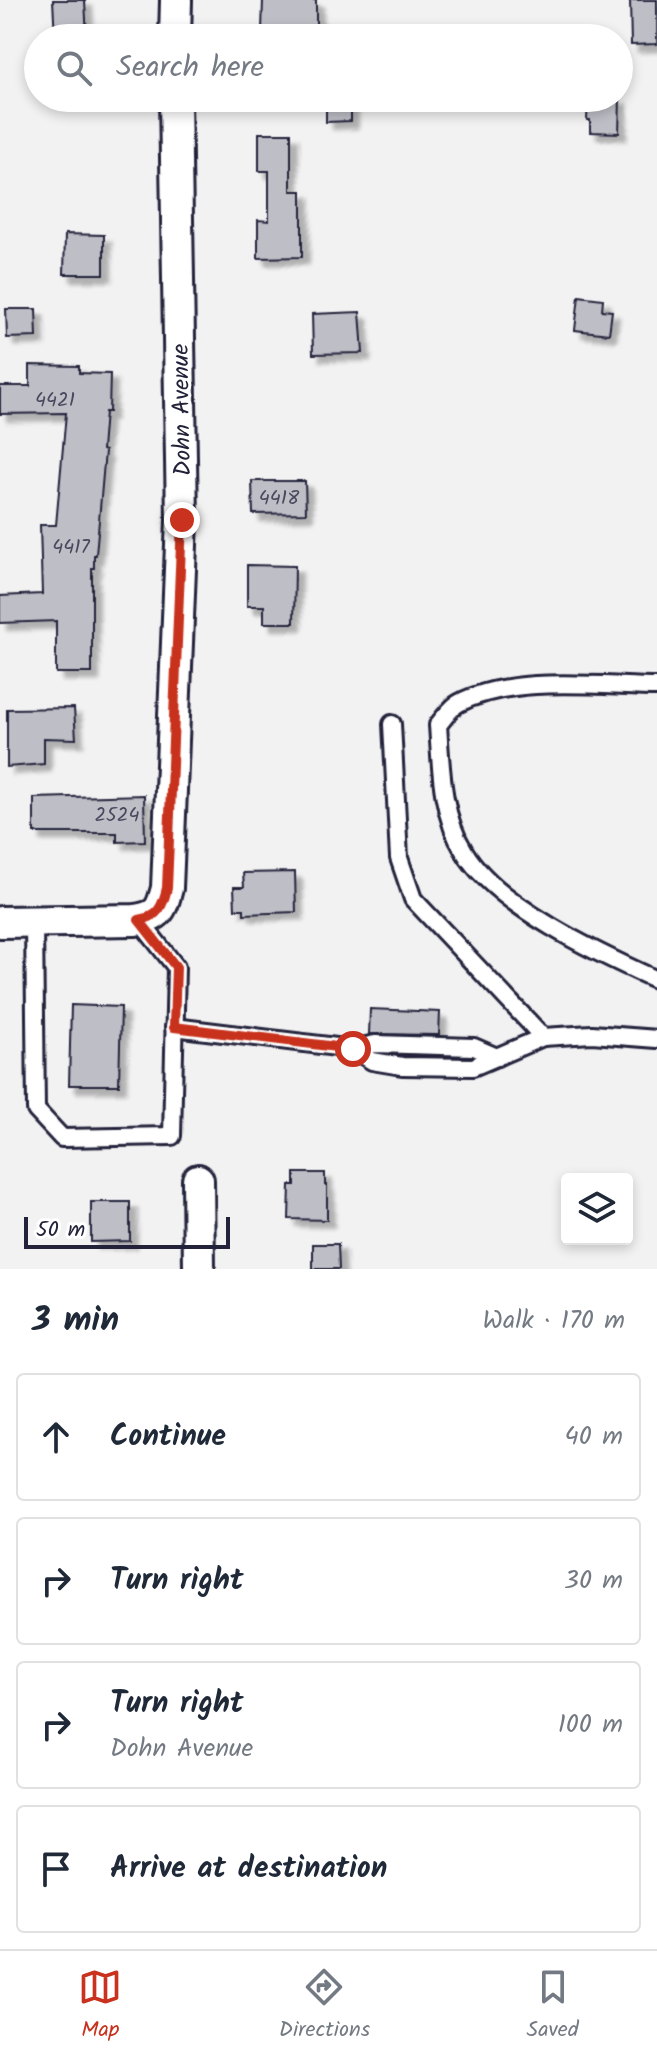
<!DOCTYPE html>
<html lang="en">
<head>
<meta charset="utf-8">
<style>
  :root { --surface:#fff; --page:#f6f6f7; --text:#1f2937; --muted:#747a83; --line:#e0e1e3; --accent:#c8321e }
  body { margin:0; font-family:Kalam,sans-serif; background:var(--page); color:var(--text) }
  .controls { position:absolute; right:24px; bottom:24px; display:grid; overflow:hidden; border-radius:8px; box-shadow:0 4px 12px #0003 }
  .controls button { width:72px; height:72px; display:grid; place-items:center; padding:0; border:0; border-bottom:2px solid var(--line); background:var(--surface); color:var(--text); font:40px sans-serif }
  .scale { position:absolute; left:24px; bottom:20px; width:206px; box-sizing:border-box; padding-left:8px; border:4px solid #22223b; border-top:0; font-size:22px; line-height:28px; white-space:nowrap; color:#22223b; -webkit-text-stroke:6px #fff; paint-order:stroke }
  .stop { position:absolute; width:24px; height:24px; margin:-18px; border:6px solid #c8321e; border-radius:50%; background:#fff }
  .stop.end { background:#c8321e; border-color:#fff; box-shadow:0 2px 8px #0008 }
  .list { margin:0; padding:0; list-style:none }
  h2 { display:flex; justify-content:space-between; align-items:center; height:104px; margin:0; padding:0 32px; font-size:34px }
  h2 small { font-size:26px; font-weight:400; color:var(--muted) }
  .list li { display:grid; grid-template-columns:52px 1fr auto; gap:24px; align-items:center; box-sizing:border-box; height:128px; margin:0 16px 16px; padding:0 16px; border:2px solid var(--line); border-radius:8px }
  .list b { display:block; font-size:30px; white-space:nowrap }
  .list p { margin:0; font-size:26px; white-space:nowrap; color:var(--muted) }
  .list em { font-size:26px; font-style:normal; color:var(--muted) }
  .icon { flex:none; width:44px; height:44px; fill:none; stroke:currentColor; stroke-width:2; stroke-linecap:round; stroke-linejoin:round }
  .map { position:relative; flex:none; width:657px; height:1269px; overflow:hidden }
  .search { position:absolute; background:var(--surface); box-shadow:0 4px 12px #0003; left:24px; right:24px; top:24px; height:88px; display:flex; align-items:center; gap:20px; box-sizing:border-box; padding:0 28px; border-radius:44px; color:var(--muted); font-size:30px }
  .sheet { height:680px; background:var(--surface) }
  nav { display:flex; justify-content:space-around; align-items:center; box-sizing:border-box; height:112px; border-top:2px solid var(--line); background:var(--surface); font-size:22px; color:var(--muted) }
  nav a { display:grid; justify-items:center; gap:4px }
  nav .on { color:var(--accent) }
  .map>svg:first-child { display:block }
  .building { fill:#bebec6; stroke:#22223b; stroke-width:2; filter:url(#shadow) }
  .lines { fill:none; stroke-linecap:round; stroke-linejoin:round }
  .lane-casing { stroke:#22223b; stroke-width:22 }
  .street-casing { stroke:#22223b; stroke-width:36 }
  .lane { stroke:#fff; stroke-width:16 }
  .street { stroke:#fff; stroke-width:30 }
  .route { stroke:#c8321e; stroke-width:10 }
  .labels { text-anchor:middle; stroke-width:6; stroke-linejoin:round; paint-order:stroke }
  .number-label { font-size:20px; fill:#49495e }
  .street-label { font-size:24px; fill:#22223b; stroke:#fff }
</style>
</head>
<body>
<div class="map">
<svg width="657" height="1269" viewBox="0 0 657 1269">
  <defs>
    <filter id="shadow"><feDropShadow dx="7" dy="7" stdDeviation="2" flood-color="#0004"/></filter>
  </defs>
  <rect width="100%" height="100%" fill="#f2f2f3"/>
  <filter id="ink" filterUnits="userSpaceOnUse"><feTurbulence type="fractalNoise" baseFrequency=".0125" numOctaves="2"/><feDisplacementMap in="SourceGraphic" scale="16" xChannelSelector="R" yChannelSelector="G"/><feConvolveMatrix kernelMatrix="1 2 1 2 8 2 1 2 1" color-interpolation-filters="sRGB"/></filter>
  <g filter="url(#ink)">
    <g class="building">
      <polygon points="53,0 85,0 87,38 55,38"/>
      <polygon points="263,0 316,0 316,31 262,30"/>
      <polygon points="630,0 657,0 657,44 631,45"/>
      <polygon points="326,98 351,98 351,121 326,122"/>
      <polygon points="588,98 620,98 619,133 590,132 590,120 587,120"/>
      <polygon points="259,133 291,133 291,191 302,191 302,257 258,258 258,220 269,221 269,171 259,171"/>
      <polygon points="65,234 104,235 104,274 64,274"/>
      <polygon points="579,296 603,299 602,310 612,311 609,334 575,330"/>
      <polygon points="6,309 36,309 37,337 7,338"/>
      <polygon points="360,312 363,353 313,354 312,314"/>
      <polygon points="30,365 79,366 79,373 110,374 109,412 105,412 102,450 105,451 96,555 94,555 94,568 92,568 92,673 56,673 56,621 0,623 0,596 42,594 40,525 56,525 66,413 0,414 0,386 30,386"/>
      <polygon points="252,481 305,481 306,513 253,514"/>
      <polygon points="247,565 295,566 294,623 264,623 264,606 247,606"/>
      <polygon points="74,708 76,739 44,738 44,764 7,767 7,709"/>
      <polygon points="144,795 145,841 117,842 117,833 34,833 34,798"/>
      <polygon points="295,872 296,912 244,914 244,909 235,909 234,887 244,887 243,873"/>
      <polygon points="71,1005 121,1007 119,1085 69,1085"/>
      <polygon points="370,1009 440,1012 439,1035 369,1034"/>
      <polygon points="295,1173 325,1173 325,1185 327,1185 327,1220 289,1219 290,1185 295,1185"/>
      <polygon points="91,1202 130,1202 130,1241 91,1242"/>
      <polygon points="313,1244 338,1244 339,1269 313,1269"/>
    </g>
    <g class="lines">
      <g class="lane-casing">
        <g id="lane">
          <path d="M657,687C597,686 513,675 459,703C451,707 444,718 438,725C441,767 441,814 464,851C496,906 599,954 657,980"/>
          <polyline points="34,922 36,1110 62,1138 172,1136 176,967 139,920"/>
          <polyline points="174,1027 353,1049 372,1061 402,1066 473,1067 543,1037 413,899 399,858 392,724"/>
          <polyline points="543,1037 592,1034 657,1039"/>
          <polyline points="353,1049 375,1044 474,1047 497,1057"/>
        </g>
      </g>
      <g class="street-casing">
        <g id="street">
          <polyline points="175,38 176,0"/>
          <path d="M0,922L135,920C159,916 161,911 167,888L182,520L175,98"/>
          <polyline points="198,1180 199,1269"/>
        </g>
      </g>
      <use href="#lane" class="lane"/>
      <use href="#street" class="street"/>
    </g>
  </g>
  <g class="lines" filter="url(#ink)">
    <path class="route" d="M182,520L167,888C163,905 159,917 139,920L176,967L174,1027L353,1049"/>
  </g>
  <g class="labels">
    <g class="number-label">
      <text x="55" y="406">4421</text>
      <text x="279" y="504">4418</text>
      <text x="71" y="553">4417</text>
      <text x="117" y="821">2524</text>
    </g>
    <g class="street-label">
      <text transform="translate(181 410) rotate(-91)" y="8">Dohn Avenue</text>
    </g>
  </g>
</svg>
<div class="controls">
<button><svg class="icon" aria-label="layers" viewBox="0 0 24 24"><path d="M12 4l9 5-9 5-9-5zM3 14l9 5 9-5"/></svg></button>
</div>
<div class="scale">50 m</div>
<div class="stop" style="left:353px;top:1049px"></div>
<div class="stop end" style="left:182px;top:520px"></div>
<div class="search"><svg class="icon" aria-label="search" viewBox="0 0 24 24"><circle cx="10" cy="10" r="6"/><path d="M15 15l6 6"/></svg>Search here</div>
</div>
<section class="sheet">
<h2>3 min<small>Walk · 170 m</small></h2>
<ul class="list">
<li><svg class="icon" aria-label="ahead" viewBox="0 0 24 24"><path d="M12 20V5M6 11l6-6 6 6"/></svg><div><b>Continue</b></div><em>40 m</em></li>
<li><svg class="icon" aria-label="right" viewBox="0 0 24 24"><path d="M7 20v-9h11M14 6l5 5-5 5"/></svg><div><b>Turn right</b></div><em>30 m</em></li>
<li><svg class="icon" aria-label="right" viewBox="0 0 24 24"><path d="M7 20v-9h11M14 6l5 5-5 5"/></svg><div><b>Turn right</b><p>Dohn Avenue</p></div><em>100 m</em></li>
<li><svg class="icon" aria-label="arrive" viewBox="0 0 24 24"><path d="M6 21V4h12l-3 4 3 4H6"/></svg><div><b>Arrive at destination</b></div></li>
</ul>
</section>
<nav>
<a class="on"><svg class="icon" aria-label="map" viewBox="0 0 24 24"><path d="M3 6l6-2 6 2 6-2v14l-6 2-6-2-6 2zM9 4v14M15 6v14"/></svg>Map</a>
<a><svg class="icon" aria-label="directions" viewBox="0 0 24 24"><path d="M12 3l9 9-9 9-9-9zM9 14v-3h6M13 9l2 2-2 2"/></svg>Directions</a>
<a><svg class="icon" aria-label="saved" viewBox="0 0 24 24"><path d="M7 4h10v16l-5-4-5 4z"/></svg>Saved</a>
</nav>
</body>
</html>
